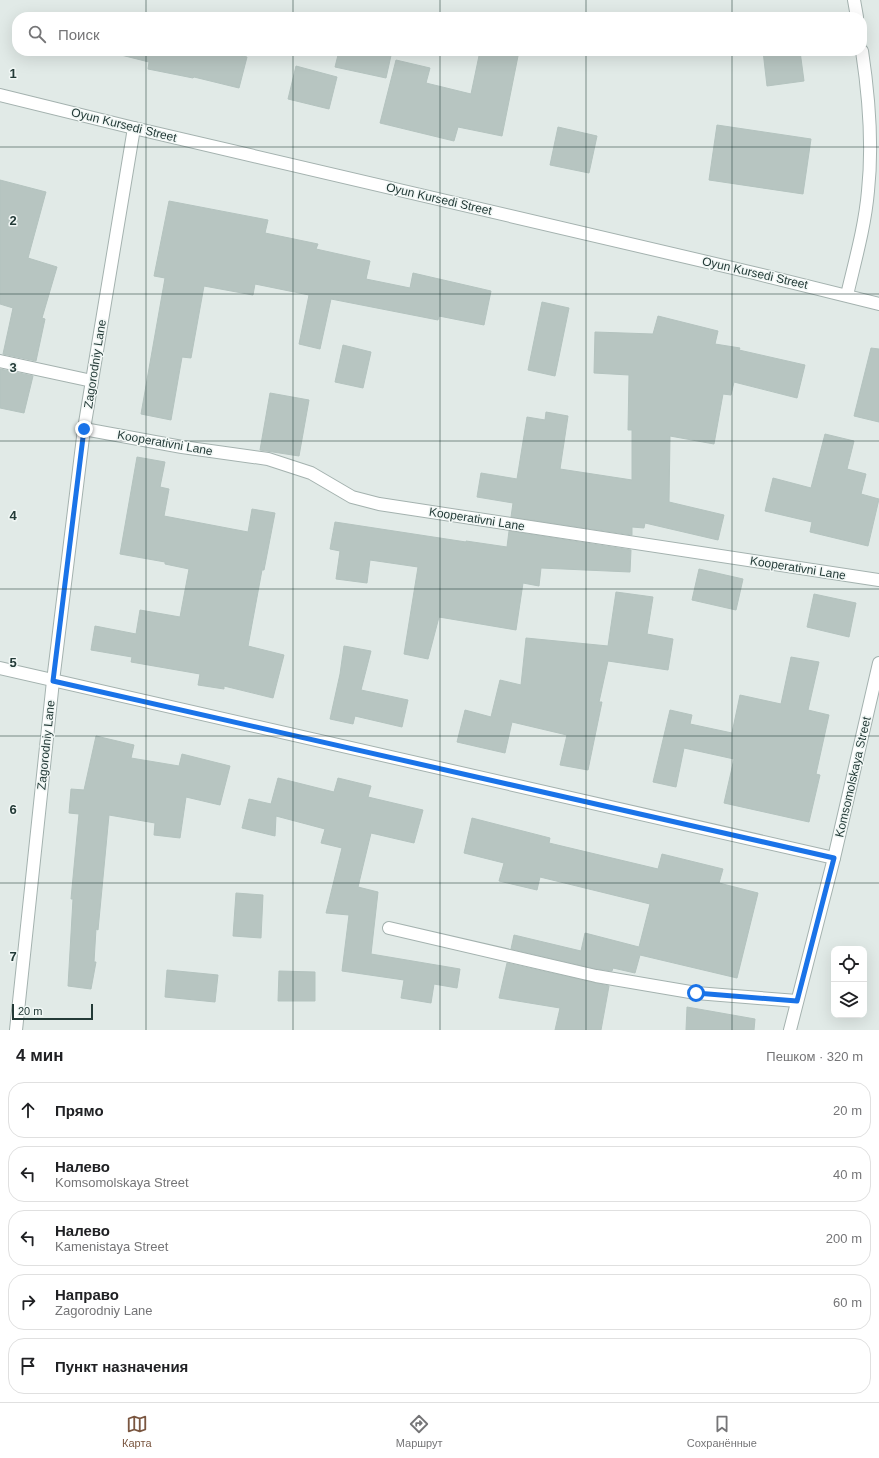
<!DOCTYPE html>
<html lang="ru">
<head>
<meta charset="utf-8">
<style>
  :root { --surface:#fff; --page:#f6f6f6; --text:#202124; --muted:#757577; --line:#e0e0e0; --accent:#7a5640 }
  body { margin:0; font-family:Helvetica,sans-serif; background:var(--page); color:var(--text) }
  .controls { position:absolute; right:12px; bottom:12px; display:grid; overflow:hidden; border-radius:8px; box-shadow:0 4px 16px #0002 }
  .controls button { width:36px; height:36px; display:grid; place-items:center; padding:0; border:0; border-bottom:1px solid var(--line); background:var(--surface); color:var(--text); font:20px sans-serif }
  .scale { position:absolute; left:12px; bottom:10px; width:81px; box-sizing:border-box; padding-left:4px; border:2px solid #233a37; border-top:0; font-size:11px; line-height:14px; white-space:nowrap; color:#233a37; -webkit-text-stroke:3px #f1f7f5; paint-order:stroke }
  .stop { position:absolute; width:12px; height:12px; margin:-9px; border:3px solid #1a73e8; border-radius:50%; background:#fff }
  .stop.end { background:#1a73e8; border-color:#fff; box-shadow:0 1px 4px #0008 }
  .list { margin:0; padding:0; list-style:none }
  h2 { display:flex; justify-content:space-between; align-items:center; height:52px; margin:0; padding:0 16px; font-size:17px }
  h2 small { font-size:13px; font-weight:400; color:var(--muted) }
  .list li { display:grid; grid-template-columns:26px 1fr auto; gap:12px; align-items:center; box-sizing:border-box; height:56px; margin:0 8px 8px; padding:0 8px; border:1px solid var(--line); border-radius:16px }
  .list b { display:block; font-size:15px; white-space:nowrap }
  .list p { margin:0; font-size:13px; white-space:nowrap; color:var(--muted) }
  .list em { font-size:13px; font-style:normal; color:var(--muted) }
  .icon { flex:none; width:22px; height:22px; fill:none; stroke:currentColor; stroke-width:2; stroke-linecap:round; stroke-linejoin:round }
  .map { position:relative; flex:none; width:879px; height:1030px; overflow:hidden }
  .search { position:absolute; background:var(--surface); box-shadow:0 4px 16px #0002; left:12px; right:12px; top:12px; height:44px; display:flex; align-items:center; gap:10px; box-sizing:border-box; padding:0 14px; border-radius:16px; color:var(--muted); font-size:15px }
  .sheet { height:372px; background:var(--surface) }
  nav { display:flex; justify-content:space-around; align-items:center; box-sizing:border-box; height:56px; border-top:1px solid var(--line); background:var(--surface); font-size:11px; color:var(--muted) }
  nav a { display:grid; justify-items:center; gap:2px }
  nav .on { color:var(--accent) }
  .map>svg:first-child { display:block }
  .building { fill:#b7c5c1; stroke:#b4c3bf }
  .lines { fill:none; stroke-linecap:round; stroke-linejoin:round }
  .service-casing { stroke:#a4b2af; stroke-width:14 }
  .minor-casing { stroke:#a4b2af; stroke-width:14 }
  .tertiary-casing { stroke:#a4b2af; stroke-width:14 }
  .service { stroke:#fff; stroke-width:12 }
  .minor { stroke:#fff; stroke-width:12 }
  .tertiary { stroke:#fff; stroke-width:12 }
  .route { stroke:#1a73e8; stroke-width:5 }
  .grid { fill:none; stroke:#233a37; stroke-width:1; stroke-opacity:0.55 }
  .labels { text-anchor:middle; stroke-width:3; stroke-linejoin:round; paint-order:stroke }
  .street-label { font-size:12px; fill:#233a37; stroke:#f1f7f5 }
  .grid-label { font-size:13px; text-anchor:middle; font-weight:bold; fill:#233a37; stroke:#f1f7f5; stroke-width:3; stroke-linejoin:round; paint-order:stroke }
</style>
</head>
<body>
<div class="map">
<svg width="879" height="1030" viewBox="0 0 879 1030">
  <rect width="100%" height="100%" fill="#e1eae7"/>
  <g class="building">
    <polygon points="105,51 222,51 247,57 239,88 194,77 193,78 148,69 149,62"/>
    <polygon points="339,51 392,51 386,78 335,67"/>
    <polygon points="480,51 519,51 502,136 458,127 454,141 380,123 396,60 430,68 426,83 471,94"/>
    <polygon points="763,51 800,51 804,81 767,86"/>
    <polygon points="296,66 337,77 329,109 288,99"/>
    <polygon points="717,125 811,139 803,194 709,180"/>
    <polygon points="558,127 597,136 589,173 550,165"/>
    <polygon points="0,180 46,192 28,258 57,267 42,318 45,319 36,361 3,354 13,308 0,304"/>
    <polygon points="169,201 268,220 265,233 318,244 316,249 370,261 366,279 410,288 413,273 491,291 484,325 439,316 438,320 331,299 320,349 299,344 309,295 255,284 253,295 204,286 191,358 182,357 171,420 141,414 165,278 154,276"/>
    <polygon points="542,302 569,308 555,376 528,370"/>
    <polygon points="658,316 718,331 715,344 740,348 739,350 805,365 797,398 734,382 731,395 723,394 714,444 670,436 669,502 724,515 718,540 645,523 644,528 632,527 632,535 511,517 513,503 477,497 481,473 517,479 527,417 545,420 546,412 568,416 560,469 632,480 632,430 628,430 629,375 594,373 595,332 653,334"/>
    <polygon points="343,345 371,352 363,388 335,382"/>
    <polygon points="871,348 879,349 879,422 854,416"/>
    <polygon points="0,369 33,376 24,413 0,408"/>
    <polygon points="270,393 309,400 299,456 260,450"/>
    <polygon points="825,434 854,441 847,469 866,474 861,494 879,499 868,546 810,532 812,522 765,511 773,478 811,488"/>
    <polygon points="137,457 165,462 160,487 169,489 164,516 248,532 252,509 275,513 264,570 262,570 248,646 284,655 273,698 224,686 224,689 198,685 200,674 131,662 132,657 91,650 95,626 136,634 140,610 180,617 189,569 165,564 165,562 120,554"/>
    <polygon points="335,522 466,542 466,541 507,547 509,531 631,550 630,572 541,568 539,586 523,583 516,630 439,617 428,659 404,654 418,567 370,560 367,583 336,579 340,551 330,549"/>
    <polygon points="699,569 743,579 736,610 692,600"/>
    <polygon points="616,592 653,597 647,634 673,639 668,670 608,661 599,702 602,702 588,770 560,765 567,735 512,722 505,753 457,742 465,710 491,717 500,680 521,685 526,638 608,646"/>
    <polygon points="814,594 856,603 849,637 807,627"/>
    <polygon points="344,646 371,651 361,690 408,700 402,727 355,716 353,724 330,719 340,674"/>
    <polygon points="791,657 819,662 808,710 829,715 816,774 820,775 809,822 724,803 734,759 684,748 676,787 653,782 670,710 692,715 690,724 732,733 740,695 781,704"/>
    <polygon points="96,736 134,745 131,758 179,766 182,754 230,766 220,805 186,797 180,838 154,835 155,823 109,815 98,930 96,929 94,962 96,962 91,989 68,986 73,899 71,899 79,814 69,813 71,789 84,790"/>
    <polygon points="278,778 334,792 338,778 371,786 368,797 423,810 414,843 371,833 358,887 378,892 371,954 460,969 457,988 434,984 431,1003 401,998 404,980 342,971 349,915 326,913 342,848 321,843 325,829 276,816 275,836 242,828 249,799 271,804"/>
    <polygon points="472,818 550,838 549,843 658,869 662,854 723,869 719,883 758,893 737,978 640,955 635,973 613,968 612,971 597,969 511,949 514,935 581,951 585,933 639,947 650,904 540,877 537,890 499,881 504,863 464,853"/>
    <polygon points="236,893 263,895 261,938 233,936"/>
    <polygon points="507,963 609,986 601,1030 555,1030 560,1008 499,998"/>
    <polygon points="167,970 218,975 215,1002 165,997"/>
    <polygon points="279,971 315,972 315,1001 278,1001"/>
    <polygon points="687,1007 755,1019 754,1030 686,1030"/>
  </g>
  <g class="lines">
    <g class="service-casing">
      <g id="service">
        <polyline points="0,361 92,381"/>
        <polyline points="389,928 596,976 696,993 797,1001"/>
      </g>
    </g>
    <g class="minor-casing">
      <g id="minor">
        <polyline points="84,429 182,447 268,459 311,473 352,497 379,504 879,580"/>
        <polyline points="0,668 834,858"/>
        <polyline points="790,1030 834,858 879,663"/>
      </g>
    </g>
    <g class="tertiary-casing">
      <g id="tertiary">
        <polyline points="854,0 857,17"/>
        <polyline points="0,95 134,128 754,273 879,304"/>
        <path d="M847,295C855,261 865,226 868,191C873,144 869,97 862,51"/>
        <polyline points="16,1030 53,681 84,429 134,128"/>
      </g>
    </g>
    <use href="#service" class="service"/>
    <use href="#minor" class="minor"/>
    <use href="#tertiary" class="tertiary"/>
  </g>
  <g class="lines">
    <polyline class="route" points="84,429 53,681 834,858 797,1001 696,993"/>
  </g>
  <path class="grid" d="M146,0V17M293,0V17M440,0V17M586,0V17M732,0V17M146,51V1030M293,51V1030M440,51V1030M586,51V1030M732,51V1030M0,147H879M0,294H879M0,441H879M0,589H879M0,736H879M0,883H879"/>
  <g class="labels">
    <g class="street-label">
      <text transform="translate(124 125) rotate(14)" y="4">Oyun Kursedi Street</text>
      <text transform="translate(439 199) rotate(13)" y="4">Oyun Kursedi Street</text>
      <text transform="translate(755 273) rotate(13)" y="4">Oyun Kursedi Street</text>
      <text transform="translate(95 364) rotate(-81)" y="4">Zagorodniy Lane</text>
      <text transform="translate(165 443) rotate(10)" y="4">Kooperativni Lane</text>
      <text transform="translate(477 519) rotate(9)" y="4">Kooperativni Lane</text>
      <text transform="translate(798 568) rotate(9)" y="4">Kooperativni Lane</text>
      <text transform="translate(46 745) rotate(-84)" y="4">Zagorodniy Lane</text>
      <text transform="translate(853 777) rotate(-77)" y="4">Komsomolskaya Street</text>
    </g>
  </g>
  <g class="grid-label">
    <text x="13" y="78">1</text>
    <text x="13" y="225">2</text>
    <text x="13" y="372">3</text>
    <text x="13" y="520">4</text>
    <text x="13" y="667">5</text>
    <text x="13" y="814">6</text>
    <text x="13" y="961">7</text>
  </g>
</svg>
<div class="controls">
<button><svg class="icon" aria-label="locate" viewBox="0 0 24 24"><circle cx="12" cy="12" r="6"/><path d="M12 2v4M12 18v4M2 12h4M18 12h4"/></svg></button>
<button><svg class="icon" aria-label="layers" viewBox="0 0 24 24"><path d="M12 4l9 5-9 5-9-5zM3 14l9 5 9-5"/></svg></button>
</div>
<div class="scale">20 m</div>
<div class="stop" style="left:696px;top:993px"></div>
<div class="stop end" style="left:84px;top:429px"></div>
<div class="search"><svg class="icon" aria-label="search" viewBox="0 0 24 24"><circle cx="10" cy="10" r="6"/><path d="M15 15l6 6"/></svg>Поиск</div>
</div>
<section class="sheet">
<h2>4 мин<small>Пешком · 320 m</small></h2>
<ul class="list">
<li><svg class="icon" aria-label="ahead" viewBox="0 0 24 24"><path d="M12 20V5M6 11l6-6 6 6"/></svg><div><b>Прямо</b></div><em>20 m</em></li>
<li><svg class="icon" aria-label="left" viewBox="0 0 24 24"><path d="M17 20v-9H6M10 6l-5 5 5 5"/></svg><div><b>Налево</b><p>Komsomolskaya Street</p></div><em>40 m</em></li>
<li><svg class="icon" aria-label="left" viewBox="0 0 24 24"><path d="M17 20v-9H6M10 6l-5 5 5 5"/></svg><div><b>Налево</b><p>Kamenistaya Street</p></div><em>200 m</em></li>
<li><svg class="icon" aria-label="right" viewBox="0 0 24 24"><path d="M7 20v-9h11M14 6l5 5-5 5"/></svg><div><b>Направо</b><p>Zagorodniy Lane</p></div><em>60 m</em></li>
<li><svg class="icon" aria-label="arrive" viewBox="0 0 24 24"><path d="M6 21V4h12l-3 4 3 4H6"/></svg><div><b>Пункт назначения</b></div></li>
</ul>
</section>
<nav>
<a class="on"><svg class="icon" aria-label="map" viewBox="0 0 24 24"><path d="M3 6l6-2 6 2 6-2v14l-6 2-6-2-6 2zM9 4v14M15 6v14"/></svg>Карта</a>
<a><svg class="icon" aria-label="directions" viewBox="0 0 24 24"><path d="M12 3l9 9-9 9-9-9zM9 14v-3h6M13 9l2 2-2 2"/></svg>Маршрут</a>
<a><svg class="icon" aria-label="saved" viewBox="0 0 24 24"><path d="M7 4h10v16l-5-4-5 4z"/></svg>Сохранённые</a>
</nav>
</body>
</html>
